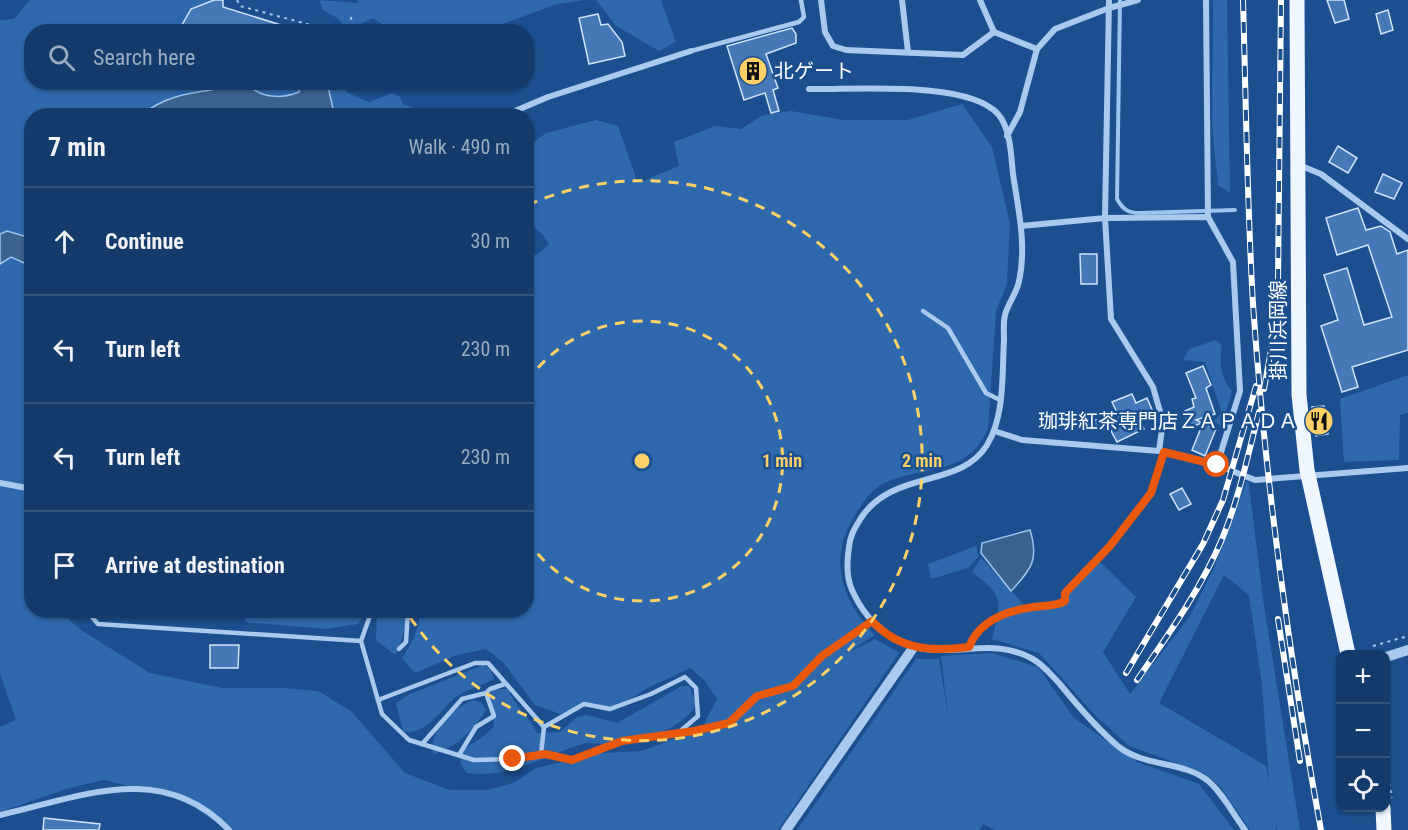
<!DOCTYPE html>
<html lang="en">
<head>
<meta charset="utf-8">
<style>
  :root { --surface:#143b6b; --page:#1d4271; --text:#f1f3f6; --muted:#9dadc1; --line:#33557e }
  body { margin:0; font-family:"Roboto Condensed","Noto Sans JP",sans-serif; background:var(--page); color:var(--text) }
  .controls { position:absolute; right:18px; bottom:18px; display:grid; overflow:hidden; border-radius:12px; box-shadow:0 2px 4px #0004 }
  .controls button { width:54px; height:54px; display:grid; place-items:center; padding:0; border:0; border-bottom:2px solid var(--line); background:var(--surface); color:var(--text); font:30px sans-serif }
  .stop { position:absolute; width:18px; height:18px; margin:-14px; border:4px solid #ea580c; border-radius:50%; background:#fff }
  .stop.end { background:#ea580c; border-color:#fff; box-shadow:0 2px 6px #0008 }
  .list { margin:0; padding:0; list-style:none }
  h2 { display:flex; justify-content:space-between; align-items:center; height:78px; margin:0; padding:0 24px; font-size:26px }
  h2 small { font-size:20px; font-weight:400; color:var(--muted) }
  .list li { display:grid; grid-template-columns:39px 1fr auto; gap:18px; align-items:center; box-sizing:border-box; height:108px; padding:0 24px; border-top:2px solid var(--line) }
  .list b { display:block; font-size:22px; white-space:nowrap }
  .list em { font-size:20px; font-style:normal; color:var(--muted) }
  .icon { flex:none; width:33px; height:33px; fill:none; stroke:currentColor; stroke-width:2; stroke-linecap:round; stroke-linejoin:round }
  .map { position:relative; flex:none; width:1408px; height:830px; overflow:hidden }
  .search { position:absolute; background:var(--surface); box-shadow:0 2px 4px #0004; left:24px; top:24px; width:510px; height:66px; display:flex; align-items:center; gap:15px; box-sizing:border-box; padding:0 21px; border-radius:24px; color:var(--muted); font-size:22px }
  .panel { position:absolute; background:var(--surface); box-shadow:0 2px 4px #0004; left:24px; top:108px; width:510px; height:510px; border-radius:24px }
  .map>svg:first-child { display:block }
  .green { fill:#2e69ad; fill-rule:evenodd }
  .water { fill:#3c6290; stroke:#9cc4f0; stroke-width:1.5 }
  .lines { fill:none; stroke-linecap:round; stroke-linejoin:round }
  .stream { stroke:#9cc4f0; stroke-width:4 }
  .building { fill:#4478b7; stroke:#cfe3fa; stroke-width:1.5 }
  .path { stroke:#a9c9ee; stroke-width:2; stroke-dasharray:3 4.5; stroke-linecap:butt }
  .service { stroke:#a9c9ee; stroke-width:4.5 }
  .minor { stroke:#a9c9ee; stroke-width:6 }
  .tertiary { stroke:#a9c9ee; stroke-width:10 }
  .primary { stroke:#f0f6ff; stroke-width:15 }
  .rail-casing { stroke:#fff; stroke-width:6 }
  .rail { stroke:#1b4f8f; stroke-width:4; stroke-dasharray:11; stroke-linecap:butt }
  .route { stroke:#ea580c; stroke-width:8 }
  .ring { fill:none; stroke:#ffd166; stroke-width:3; stroke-dasharray:10 8 }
  .labels { text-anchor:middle; stroke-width:5; stroke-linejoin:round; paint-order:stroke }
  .poi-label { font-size:20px; fill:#fff; stroke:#1b4f8f; text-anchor:start }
  .street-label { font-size:20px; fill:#fff; stroke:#1b4f8f }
  .centre { fill:#ffd166; stroke:#1b4f8f; stroke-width:3 }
  .ring-label { font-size:18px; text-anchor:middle; font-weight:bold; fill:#ffd166; stroke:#1b4f8f; stroke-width:5; stroke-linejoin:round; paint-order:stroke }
</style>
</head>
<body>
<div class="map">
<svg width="1408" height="830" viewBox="0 0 1408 830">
  <rect width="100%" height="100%" fill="#1b4f8f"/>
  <g class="green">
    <path d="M30,0H216L191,9L178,31L32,32V82L338,83L348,93L369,102L392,93L400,97L403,104L426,112L456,109V115L32,116V610L59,611L81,630L150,673L222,688H284L318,691L351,711L405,773L449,790H487L514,783L536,768L602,753L642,751L702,728L717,699L705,681L690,668L646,689L613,711C590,700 586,702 566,716L535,705L503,662L486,649L457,655L415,673L402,658C411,644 421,628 419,611L526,610L527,255H537L549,244L542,234L527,221V147L546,133L596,120L618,126L638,183L679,166L674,142L715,126L741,129L763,115L791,111L843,120H908L962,104L992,147L1010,224L1007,284L996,311L988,429C966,477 927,464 885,483C871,489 865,500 857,512C827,557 840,598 875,635L845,654L875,639L899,653L778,830H227L183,799L104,780L66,789L0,812V727L16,720L0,674V20L14,19Z"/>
    <polygon points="319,0 358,3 358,0 585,0 557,4 483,31 392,31 373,18 346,31 339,19 323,10"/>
    <polygon points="596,0 661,0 676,42 659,51 616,26"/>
    <polygon points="1213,0 1227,0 1230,193 1218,185 1212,126"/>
    <path d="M1216,340L1222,345C1219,363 1220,376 1232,391L1222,427L1214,421L1222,413L1205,362L1183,360L1189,349Z"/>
    <polygon points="1408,375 1408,413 1400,415 1399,460 1344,462 1340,399"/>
    <path d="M1248,478L1263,599L1300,830H1277L1276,824V830H1250L1220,786L1204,773L1129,746L1094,714L1039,653L992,639C1002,601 1004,596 972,572L981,558L1027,608L1065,601L1070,588L1097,559L1136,597L1103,652L1130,694L1190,616L1214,568ZM1224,575L1249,595L1262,685L1269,782L1266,766L1159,703Z"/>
    <polygon points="976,546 979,556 968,568 931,579 928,564"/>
    <polygon points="246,611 312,615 325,611 367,611 358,624 325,629 245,622"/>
    <polygon points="377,611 409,611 399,649 395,655 376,640"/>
    <polygon points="992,653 1038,667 1074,718 1137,762 1199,784 1234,830 996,830 983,824 979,830 797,830 916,659 939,659 948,716 941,656"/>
    <path d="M483,665L490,669L494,679C482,686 466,689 456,697C441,708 424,738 403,731L396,703L410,694Z"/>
    <path d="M682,686H690L696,705C680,732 640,740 610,744C601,745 592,742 583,744C540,756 513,779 467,773L461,765L460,754C470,742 484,739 494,726L490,689H508C515,707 529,716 537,733L560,732L577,717L587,715L617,723Z"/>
    <path d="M473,700L482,703L486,710C475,729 454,749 433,754C428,730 454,708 473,700Z"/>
  </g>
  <g class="water">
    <path d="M214,82L245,83C260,97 279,100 299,92L301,83H327L333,108L328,116L142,115C161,98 187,93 212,90Z"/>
    <polygon points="7,231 31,238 31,266 11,257 0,264 0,234"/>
    <path d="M1030,530C1039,559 1032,569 1011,591L981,553L982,543Z"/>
  </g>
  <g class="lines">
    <path class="stream" d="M1120,0L1117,199C1123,210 1129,213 1140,213L1235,210"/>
  </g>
  <g class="building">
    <polygon points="214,0 223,0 223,7 294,29 293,32 178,32 191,9"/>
    <polygon points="1327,0 1344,0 1349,19 1335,23"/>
    <polygon points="1388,10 1393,30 1381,34 1376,14"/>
    <polygon points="598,14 601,25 608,24 622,42 625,56 589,64 579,18"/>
    <polygon points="792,28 796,34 796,43 766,54 778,88 773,90 779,111 771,113 765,93 744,100 727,46"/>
    <polygon points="1338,146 1357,158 1348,173 1329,162"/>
    <polygon points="1383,174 1402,183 1394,199 1375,192"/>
    <polygon points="1358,208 1366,230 1381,226 1390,232 1397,254 1408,250 1408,350 1352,367 1358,387 1342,392 1321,326 1338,320 1324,275 1347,268 1364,325 1392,317 1368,245 1337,255 1326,218"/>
    <polygon points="1080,254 1097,254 1097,284 1081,284"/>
    <polygon points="1203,366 1211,385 1206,388 1215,414 1196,420 1202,423 1188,428 1185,411 1194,407 1192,399 1196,398 1186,373"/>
    <polygon points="1132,394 1136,403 1147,398 1153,412 1139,419 1144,429 1117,442 1110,429 1093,430 1093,420 1120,419 1112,402"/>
    <polygon points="1324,406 1328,434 1316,436 1312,407"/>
    <polygon points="1203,423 1216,429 1205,456 1192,450"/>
    <polygon points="1182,488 1191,504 1179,510 1170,494"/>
    <polygon points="210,645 239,645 238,668 210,668"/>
    <polygon points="44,818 100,824 99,830 43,830"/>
  </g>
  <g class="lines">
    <g class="path">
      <polyline points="237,0 240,6 337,32"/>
      <polyline points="351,17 353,32"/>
      <polyline points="1373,646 1408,636"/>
      <polyline points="1386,768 1392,798"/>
    </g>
    <g class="service">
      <polyline points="691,51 799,22 804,17 801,0"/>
      <polyline points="923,311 948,328 986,393 1000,400"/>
      <polyline points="86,610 98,624 361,641"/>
      <polyline points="372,610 361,641 382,714 409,740 474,760 513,759 545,754 572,760 622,741 694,731 729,723 757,696 793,686 821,656 872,621"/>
      <polyline points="399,649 406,642 408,610"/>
      <polyline points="378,700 475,663 488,663 544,727 584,704 610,709 651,694 685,677 696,688 698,716 678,733"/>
      <polyline points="422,744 462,699 486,693 490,689 505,684"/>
      <polyline points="541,754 544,727"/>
      <polyline points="459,755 476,727 494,716 486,693"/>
    </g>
    <g class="minor">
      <polyline points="821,0 825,32 833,46 846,50 963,55 994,32"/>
      <polyline points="902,0 908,52"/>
      <polyline points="980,0 994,32 1037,49"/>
      <polyline points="1206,0 1208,217"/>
      <path d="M809,89C854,90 968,80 998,114C1011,129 1011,156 1013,174C1018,208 1027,246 1019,281C1017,293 1008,303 1005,315C1003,323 1004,332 1004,340C1002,373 1005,416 987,445C960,489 893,469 861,518C855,528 850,535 849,547C847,560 846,577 852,590C868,626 899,650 939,650C973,651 998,641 1031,658C1043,664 1050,674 1059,683C1077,705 1097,729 1119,747C1145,767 1182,761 1207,780C1222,792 1233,814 1245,830"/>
      <polyline points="503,116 548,97 691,51"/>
      <polyline points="1007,136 1020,112 1037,49 1055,29 1109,8 1138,0"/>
      <polyline points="1299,165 1321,174 1408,239"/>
      <polyline points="1021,226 1105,218 1109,0"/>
      <polyline points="994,431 1022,440 1159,451 1163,422 1153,387 1111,319 1105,218 1208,217 1233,262 1240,391 1217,465"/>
      <polyline points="1162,452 1217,465 1255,480 1408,468"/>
      <polyline points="0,483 32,489"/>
      <path d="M969,647C979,621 1006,611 1033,607C1044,605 1055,607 1065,601V593L1110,546L1151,493L1164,452"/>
      <path d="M0,815C80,797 162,760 229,830"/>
    </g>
    <g class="tertiary">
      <polyline points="1386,657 1408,650"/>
      <polyline points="786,830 913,648"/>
    </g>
    <g class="primary">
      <polyline points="1297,0 1299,395 1307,470 1348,654"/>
      <polyline points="1383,808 1384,830"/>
    </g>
    <g class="rail-casing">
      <g id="rail">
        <path d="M1243,0C1246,101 1247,203 1253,304C1265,480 1289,656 1321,830"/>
        <polyline points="1264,389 1273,339 1278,282 1281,0"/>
        <polyline points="1278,619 1300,761"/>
        <polyline points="1126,673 1203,544 1223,500 1256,386"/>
        <path d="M1137,680C1168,635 1201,589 1222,539C1239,498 1248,455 1259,412"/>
      </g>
    </g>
    <use href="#rail" class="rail"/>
  </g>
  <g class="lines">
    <path class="route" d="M513,759L545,754L572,760L622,741L694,731L729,723L757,696L793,686L822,656L872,621C899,650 932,652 969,647C979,621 1006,611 1033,607C1044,605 1055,607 1065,601V593L1110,546L1151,493L1164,452L1217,465"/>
  </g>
  <g class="ring">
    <path d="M527 382A140 140 0 1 1 527 540"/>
    <path d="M528 205A280 280 0 1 1 406 611"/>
  </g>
  <defs>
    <g id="building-disc" transform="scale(1.5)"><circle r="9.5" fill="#ffd166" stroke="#1b4f8f"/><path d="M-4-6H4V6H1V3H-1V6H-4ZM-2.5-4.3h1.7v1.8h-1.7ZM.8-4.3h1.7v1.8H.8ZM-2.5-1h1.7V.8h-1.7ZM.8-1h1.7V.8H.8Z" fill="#111"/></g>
    <g id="restaurant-disc" transform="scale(1.5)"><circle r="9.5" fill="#ffd166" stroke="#1b4f8f"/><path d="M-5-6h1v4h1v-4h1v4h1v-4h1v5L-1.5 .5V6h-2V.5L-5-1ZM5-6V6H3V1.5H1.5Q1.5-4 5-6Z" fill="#111"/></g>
  </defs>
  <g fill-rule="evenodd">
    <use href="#building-disc" x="753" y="71"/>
    <use href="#restaurant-disc" x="1319" y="421"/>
  </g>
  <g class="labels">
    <g class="poi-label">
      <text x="774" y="78">北ゲート</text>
      <text x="1298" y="428" text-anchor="end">珈琲紅茶専門店ＺＡＰＡＤＡ</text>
    </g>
    <g class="street-label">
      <text transform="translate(1278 330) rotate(-90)" y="7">掛川浜岡線</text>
    </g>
  </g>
  <circle cx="642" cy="461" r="9" class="centre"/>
  <g class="ring-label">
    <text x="782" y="467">1 min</text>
    <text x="922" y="467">2 min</text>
  </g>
</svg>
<div class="controls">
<button>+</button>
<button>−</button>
<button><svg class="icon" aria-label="locate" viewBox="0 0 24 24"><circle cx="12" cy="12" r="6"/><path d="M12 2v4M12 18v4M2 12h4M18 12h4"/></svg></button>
</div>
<div class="stop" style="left:1217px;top:465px"></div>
<div class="stop end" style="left:513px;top:759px"></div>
<div class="search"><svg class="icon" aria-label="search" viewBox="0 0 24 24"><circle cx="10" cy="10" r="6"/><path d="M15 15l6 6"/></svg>Search here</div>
<section class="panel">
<h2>7 min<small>Walk · 490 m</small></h2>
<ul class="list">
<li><svg class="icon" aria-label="ahead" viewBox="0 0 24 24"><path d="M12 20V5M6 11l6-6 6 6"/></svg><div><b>Continue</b></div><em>30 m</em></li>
<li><svg class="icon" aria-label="left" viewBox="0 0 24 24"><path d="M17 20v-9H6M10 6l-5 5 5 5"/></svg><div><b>Turn left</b></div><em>230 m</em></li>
<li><svg class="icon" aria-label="left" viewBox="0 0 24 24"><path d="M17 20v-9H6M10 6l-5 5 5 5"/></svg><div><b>Turn left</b></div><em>230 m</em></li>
<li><svg class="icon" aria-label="arrive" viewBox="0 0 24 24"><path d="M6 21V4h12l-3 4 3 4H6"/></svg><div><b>Arrive at destination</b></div></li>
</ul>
</section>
</div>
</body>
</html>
